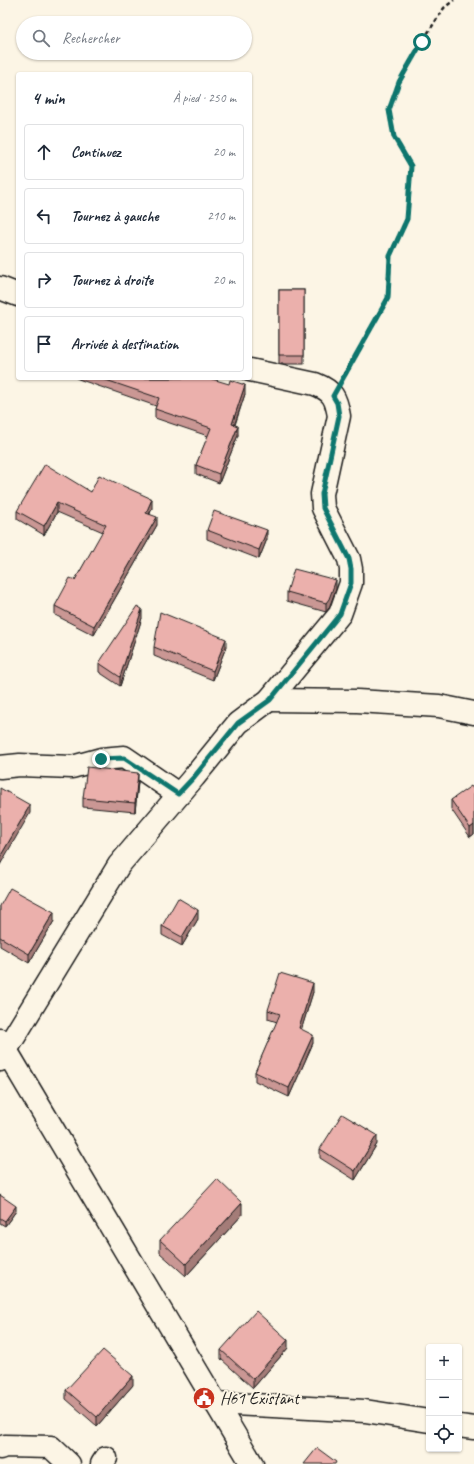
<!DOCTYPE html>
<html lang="fr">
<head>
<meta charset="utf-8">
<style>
  :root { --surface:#fff; --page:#f6f6f7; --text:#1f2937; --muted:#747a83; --line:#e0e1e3 }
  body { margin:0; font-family:Caveat,sans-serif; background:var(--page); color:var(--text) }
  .controls { position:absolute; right:12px; bottom:12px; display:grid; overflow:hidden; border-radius:4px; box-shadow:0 1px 3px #0004 }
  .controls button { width:36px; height:36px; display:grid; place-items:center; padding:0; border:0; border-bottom:1px solid var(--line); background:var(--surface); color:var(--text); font:20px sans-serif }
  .stop { position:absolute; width:12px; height:12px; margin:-9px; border:3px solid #0f766e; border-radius:50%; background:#fff }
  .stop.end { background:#0f766e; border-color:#fff; box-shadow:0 1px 4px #0008 }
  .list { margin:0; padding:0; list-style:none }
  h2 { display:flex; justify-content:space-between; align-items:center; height:52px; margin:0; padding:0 16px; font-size:17px }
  h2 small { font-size:13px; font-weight:400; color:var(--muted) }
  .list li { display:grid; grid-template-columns:26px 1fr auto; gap:12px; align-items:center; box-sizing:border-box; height:56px; margin:0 8px 8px; padding:0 8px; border:1px solid var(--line); border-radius:4px }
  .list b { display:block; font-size:15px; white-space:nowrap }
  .list em { font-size:13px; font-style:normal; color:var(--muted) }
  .icon { flex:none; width:22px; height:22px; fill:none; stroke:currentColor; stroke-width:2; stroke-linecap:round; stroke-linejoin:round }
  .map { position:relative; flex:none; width:474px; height:1464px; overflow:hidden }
  .search { position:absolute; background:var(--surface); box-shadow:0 1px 3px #0004; left:16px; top:16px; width:236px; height:44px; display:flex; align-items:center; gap:10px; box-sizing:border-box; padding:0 14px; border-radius:22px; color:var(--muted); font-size:15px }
  .panel { position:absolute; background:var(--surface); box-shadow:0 1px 3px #0004; left:16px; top:72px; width:236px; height:308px; border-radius:4px }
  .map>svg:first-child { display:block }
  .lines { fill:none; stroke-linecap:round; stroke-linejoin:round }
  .minor-casing { stroke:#1c1c1c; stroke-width:25 }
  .path { stroke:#1c1c1c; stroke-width:2.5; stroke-dasharray:4 3; stroke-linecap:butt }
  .minor { stroke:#fcf5e5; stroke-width:22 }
  .wall { fill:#ca9794; stroke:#1c1c1c }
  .shaded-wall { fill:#a47b78; stroke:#1c1c1c }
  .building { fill:#ebb0ac; stroke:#1c1c1c }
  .route { stroke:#0f766e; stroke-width:5 }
  .labels { text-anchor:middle; stroke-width:4; stroke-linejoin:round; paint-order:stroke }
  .poi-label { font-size:17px; fill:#1c1c1c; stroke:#fcf5e5; text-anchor:start }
</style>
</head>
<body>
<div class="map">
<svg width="474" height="1464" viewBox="0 0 474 1464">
  <rect width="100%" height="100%" fill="#fcf5e5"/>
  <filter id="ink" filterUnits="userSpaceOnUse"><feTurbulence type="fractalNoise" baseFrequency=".025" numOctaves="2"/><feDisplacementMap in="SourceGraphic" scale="8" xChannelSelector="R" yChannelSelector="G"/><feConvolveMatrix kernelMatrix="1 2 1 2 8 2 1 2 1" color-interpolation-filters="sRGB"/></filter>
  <g filter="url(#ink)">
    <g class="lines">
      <g class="minor-casing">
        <g id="minor">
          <polyline points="0,288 18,295"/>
          <polyline points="269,700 357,701 439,706 474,713"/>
          <polyline points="0,767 20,765 72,767 101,759 124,757 178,794"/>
          <polyline points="0,1040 252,1464"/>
          <path d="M0,1060L119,865L194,777L238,723L269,700L340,614L351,583V569L349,559L323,508L322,494L339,416C336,398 333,391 315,384L250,370"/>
          <polyline points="215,1403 365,1411 429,1421"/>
          <polyline points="459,1426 474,1428"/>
          <polyline points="0,1448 5,1446 51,1447 69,1464"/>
          <polyline points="102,1464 106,1458"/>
        </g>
      </g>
      <polyline class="path" points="345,375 388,298 390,256 407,219 411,166 394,137 389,110 399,82 422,42 444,8 454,0"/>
      <use href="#minor" class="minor"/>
    </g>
    <g class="wall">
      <rect x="279" y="290" width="25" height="74"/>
      <polygon points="76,378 209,378 245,394 235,425 238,435 219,483 196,474 196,465 208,436 155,418 155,409 156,406 81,380"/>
      <polygon points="91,492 152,508 150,514 157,525 94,635 55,615 55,606 75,580 103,532 57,512 44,535 17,519 17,511"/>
      <polygon points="207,530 267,539 259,559 207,539"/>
      <polygon points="336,589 329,608 326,612 287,601 287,592"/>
      <polygon points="142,618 120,686 99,672 99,663"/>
      <polygon points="154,647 226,647 213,680 154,656"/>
      <polygon points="138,782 135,812 83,807 83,798"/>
      <polygon points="474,790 474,834 470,837 451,809 451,800"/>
      <polygon points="0,906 54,921 29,963 0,946"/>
      <polygon points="198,919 182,946 162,935 162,926"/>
      <polygon points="313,992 301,1030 313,1043 289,1097 255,1081 255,1072 277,1022 268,1019 268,1010"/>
      <polygon points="377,1144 355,1180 320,1158 320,1149"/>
      <polygon points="0,1195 16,1211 5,1226 0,1223"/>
      <polygon points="242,1215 186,1276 160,1253 160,1240"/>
      <polygon points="288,1348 253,1388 221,1359 221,1350"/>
      <polygon points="133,1385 97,1426 66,1399 66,1390"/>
    </g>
    <g class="shaded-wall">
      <polygon points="245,385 245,394 232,432 232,424"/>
      <polygon points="238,426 238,435 219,483 219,474"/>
      <polygon points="152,499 152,508 146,521 146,513"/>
      <polygon points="57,503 57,512 44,535 44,526"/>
      <polygon points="157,517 157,525 94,635 94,626"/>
      <polygon points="267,530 267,539 259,559 259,550"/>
      <polygon points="336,580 336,589 329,608 326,612 326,603"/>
      <polygon points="142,609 142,618 120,686 120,677"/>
      <polygon points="226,639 226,647 213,680 213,671"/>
      <polygon points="138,773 138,782 135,812 135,803"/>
      <polygon points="30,805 30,813 0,865 0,857"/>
      <polygon points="474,825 474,834 470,837 470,828"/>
      <polygon points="198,910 198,919 182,946 182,937"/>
      <polygon points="54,912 54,921 29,963 29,954"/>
      <polygon points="313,983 313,992 299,1037 299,1028"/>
      <polygon points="313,1035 313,1043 289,1097 289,1088"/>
      <polygon points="377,1135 377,1144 355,1180 355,1171"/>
      <polygon points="242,1203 242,1215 186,1276 186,1264"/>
      <polygon points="16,1206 16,1211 5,1226 5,1221"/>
      <polygon points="288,1340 288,1348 253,1388 253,1379"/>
      <polygon points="133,1376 133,1385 97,1426 97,1417"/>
    </g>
    <g class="building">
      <rect x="279" y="290" width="25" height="65"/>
      <polygon points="100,378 209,378 229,384 230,380 245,385 232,424 238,426 219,474 196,465 211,428 155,409 159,398"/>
      <polygon points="45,464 91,492 99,475 152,499 146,513 157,517 94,626 55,606 70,578 75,580 106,525 57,503 44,526 17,511"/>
      <polygon points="214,511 267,530 259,550 207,530"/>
      <polygon points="294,569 336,580 329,599 326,603 287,592"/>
      <polygon points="137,606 142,609 120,677 99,663"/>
      <polygon points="160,612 226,639 213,671 154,647"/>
      <polygon points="87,767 138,773 135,803 83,798"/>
      <polygon points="471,786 474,790 474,825 470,828 451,800"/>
      <polygon points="0,788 30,805 0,857"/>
      <polygon points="10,888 54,912 29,954 0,937 0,906"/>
      <polygon points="178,898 198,910 182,937 162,926"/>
      <polygon points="280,973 313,983 299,1028 313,1035 289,1088 255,1072 280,1014 268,1010"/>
      <polygon points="342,1114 377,1135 355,1171 320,1149"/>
      <polygon points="217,1179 242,1203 186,1264 160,1240"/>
      <polygon points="0,1195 16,1206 5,1221 0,1218"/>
      <polygon points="256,1311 288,1340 253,1379 221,1350"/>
      <polygon points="103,1350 133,1376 97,1417 66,1390"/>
      <polygon points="317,1448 336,1462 335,1464 304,1464"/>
    </g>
  </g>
  <g class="lines" filter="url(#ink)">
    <polyline class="route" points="101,759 124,758 178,794 194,777 238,723 270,700 340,614 351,583 351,569 349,559 323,508 322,494 339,416 337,403 333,396 388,298 390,256 407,219 411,166 394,137 389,110 399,82 422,42"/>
  </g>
  <defs>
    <g id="civic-disc" transform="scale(1.15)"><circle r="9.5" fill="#c8321e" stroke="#fcf5e5"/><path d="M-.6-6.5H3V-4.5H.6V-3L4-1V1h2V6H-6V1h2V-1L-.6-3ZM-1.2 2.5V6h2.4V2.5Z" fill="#fff"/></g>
  </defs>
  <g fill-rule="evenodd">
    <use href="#civic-disc" x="204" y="1398"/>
  </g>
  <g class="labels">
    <g class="poi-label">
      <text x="220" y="1404">H61 Existant</text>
    </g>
  </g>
</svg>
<div class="controls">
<button>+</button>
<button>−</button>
<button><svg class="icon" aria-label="locate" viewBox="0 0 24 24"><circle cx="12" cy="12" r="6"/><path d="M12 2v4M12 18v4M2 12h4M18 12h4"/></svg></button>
</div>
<div class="stop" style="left:422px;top:42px"></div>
<div class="stop end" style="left:101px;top:759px"></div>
<div class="search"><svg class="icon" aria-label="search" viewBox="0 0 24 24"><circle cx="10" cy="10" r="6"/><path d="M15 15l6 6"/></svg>Rechercher</div>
<section class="panel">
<h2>4 min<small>À pied · 250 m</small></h2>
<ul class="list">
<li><svg class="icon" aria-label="ahead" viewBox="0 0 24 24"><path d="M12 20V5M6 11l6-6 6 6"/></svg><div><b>Continuez</b></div><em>20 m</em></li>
<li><svg class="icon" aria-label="left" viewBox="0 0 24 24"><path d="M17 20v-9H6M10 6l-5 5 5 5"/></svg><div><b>Tournez à gauche</b></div><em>210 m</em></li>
<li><svg class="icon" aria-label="right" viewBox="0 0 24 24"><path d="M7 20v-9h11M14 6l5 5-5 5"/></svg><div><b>Tournez à droite</b></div><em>20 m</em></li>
<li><svg class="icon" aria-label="arrive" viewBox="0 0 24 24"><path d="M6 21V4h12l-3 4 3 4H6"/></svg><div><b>Arrivée à destination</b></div></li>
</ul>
</section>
</div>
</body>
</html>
